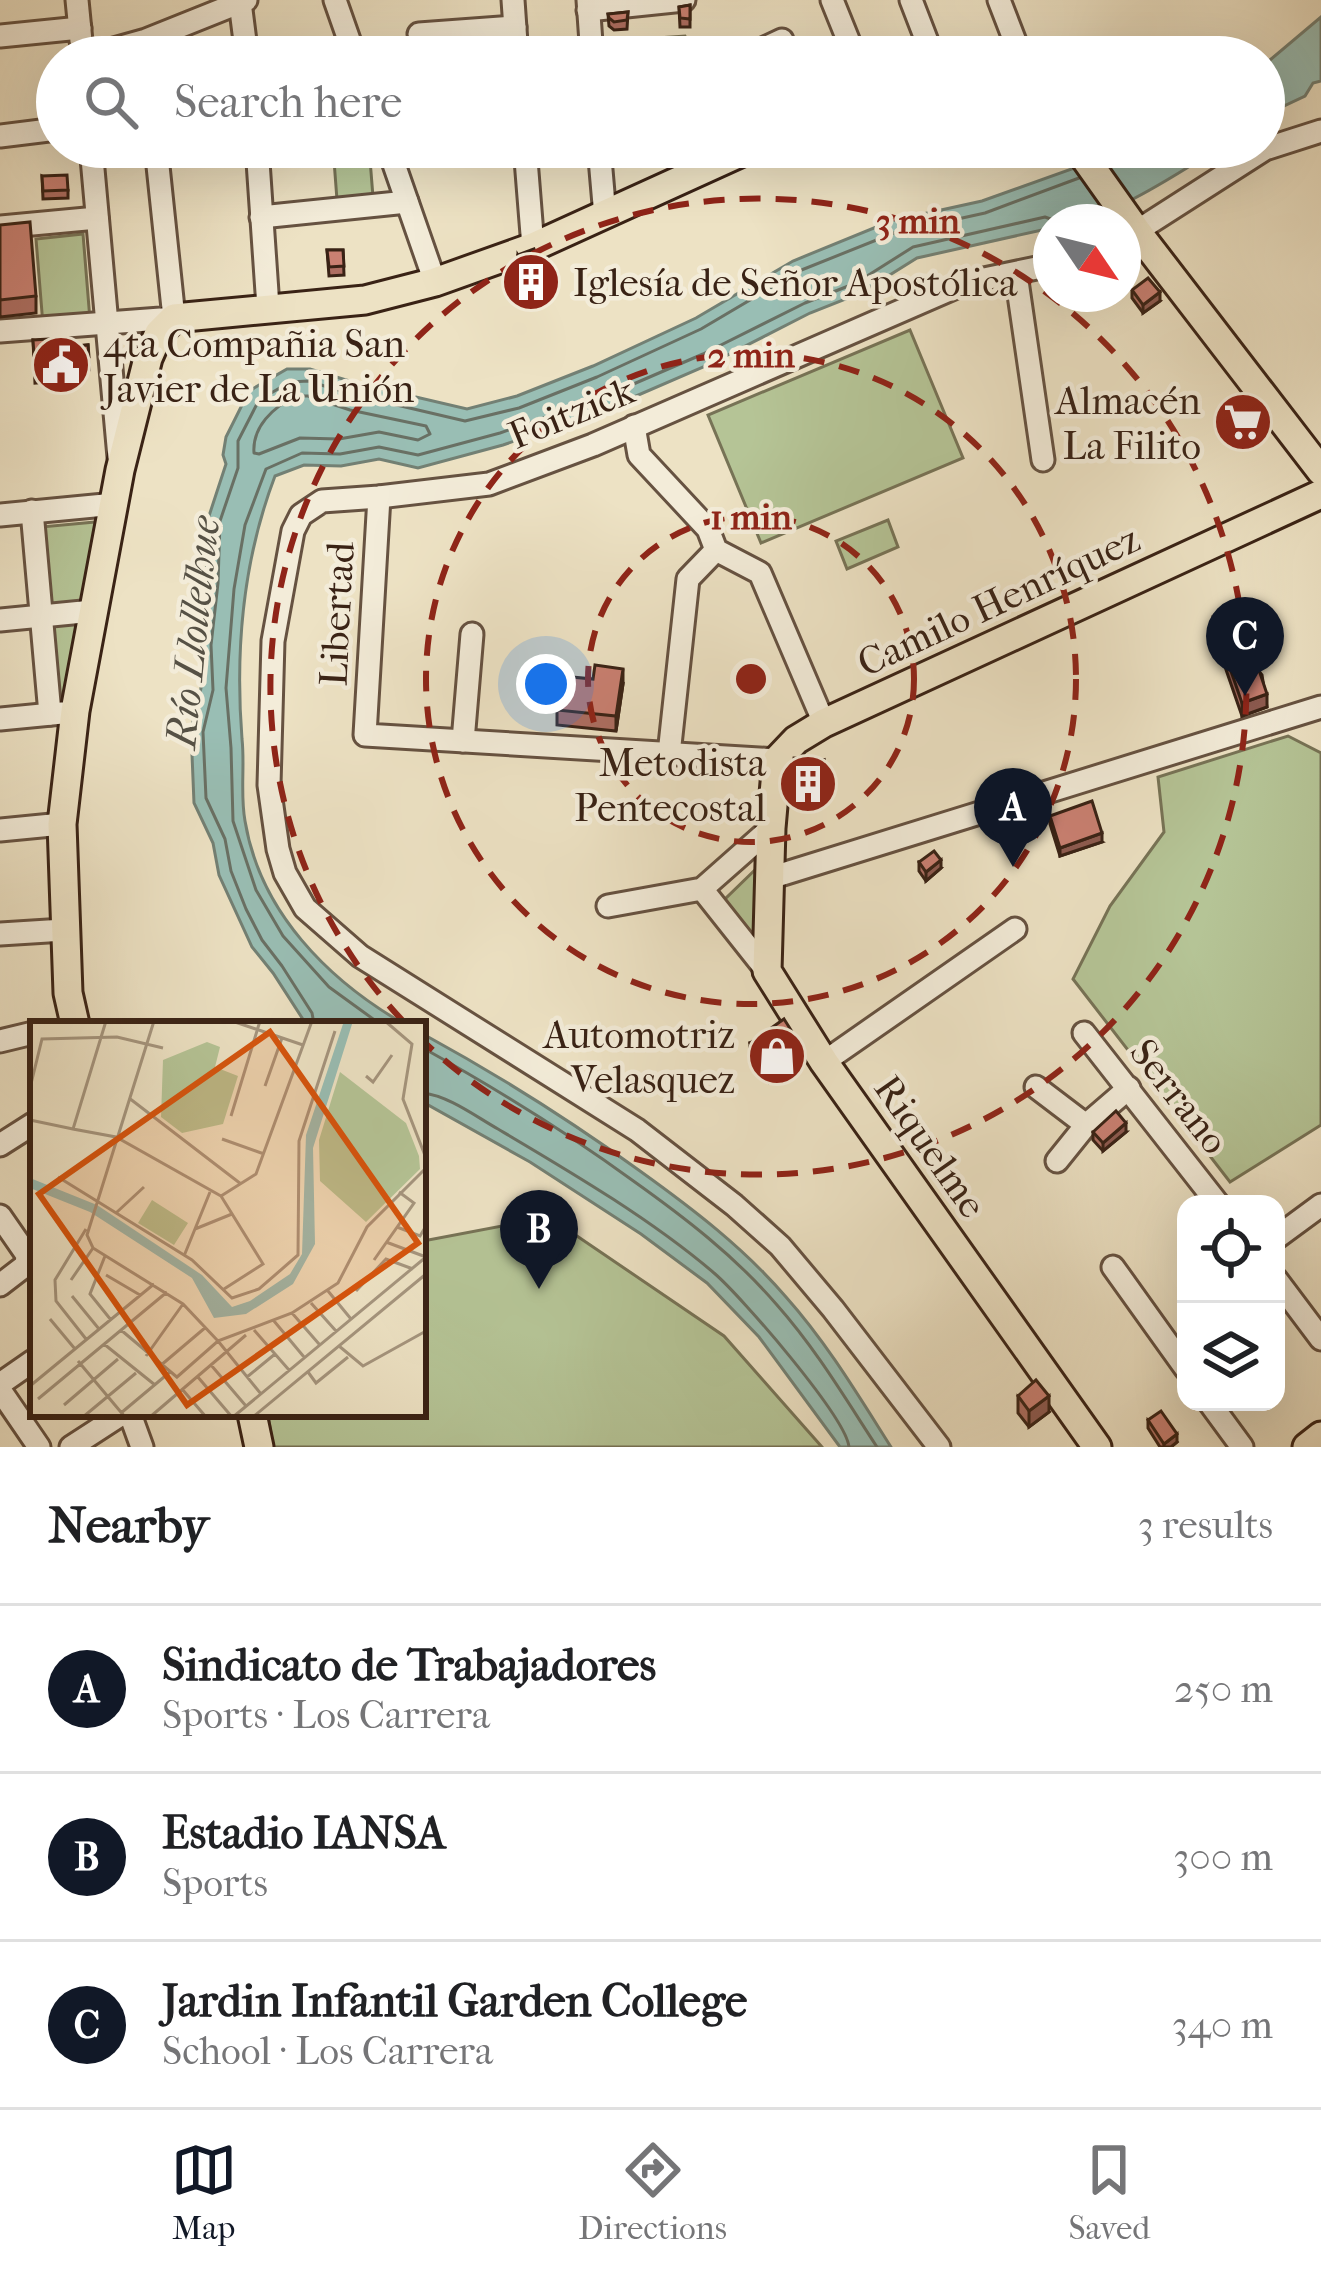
<!DOCTYPE html>
<html lang="en">
<head>
<meta charset="utf-8">
<style>
  :root { --surface:#fff; --page:#f6f6f6; --text:#202124; --muted:#757577; --line:#e0e0e0; --accent:#111827 }
  body { margin:0; font-family:"IM FELL French Canon",serif; background:var(--page); color:var(--text) }
  .controls { position:absolute; right:36px; bottom:36px; display:grid; overflow:hidden; border-radius:24px; box-shadow:0 12px 48px #0002 }
  .controls button { width:108px; height:108px; display:grid; place-items:center; padding:0; border:0; border-bottom:3px solid var(--line); background:var(--surface); color:var(--text); font:60px sans-serif }
  .compass { position:absolute; left:1033px; top:204px; width:108px; height:108px; border-radius:50%; background:var(--surface); box-shadow:0 12px 48px #0002; rotate:125deg }
  .you { position:absolute; left:546px; top:684px; width:42px; height:42px; margin:-30px; border:9px solid #fff; border-radius:50%; background:#1a73e8; box-shadow:0 0 0 18px #1a73e833 }
  .badge { display:grid; place-items:center; width:78px; height:78px; border-radius:50%; background:var(--accent); color:#fff; font-size:39px; font-weight:700 }
  .pin { position:absolute; translate:-50% -99px; filter:drop-shadow(0 3px 6px #0008) }
  .pin::after { content:''; position:absolute; top:63px; width:42px; height:36px; background:inherit; clip-path:polygon(0 0,100% 0,50% 100%) }
  .list { margin:0; padding:0; list-style:none }
  h2 { display:flex; justify-content:space-between; align-items:center; height:156px; margin:0; padding:0 48px; font-size:51px }
  h2 small { font-size:39px; font-weight:400; color:var(--muted) }
  .list li { display:grid; grid-template-columns:78px 1fr auto; gap:36px; align-items:center; box-sizing:border-box; height:168px; padding:0 48px; border-top:3px solid var(--line) }
  .list b { display:block; font-size:45px; white-space:nowrap }
  .list p { margin:0; font-size:39px; white-space:nowrap; color:var(--muted) }
  .list em { font-size:39px; font-style:normal; color:var(--muted) }
  .icon { flex:none; width:66px; height:66px; fill:none; stroke:currentColor; stroke-width:2; stroke-linecap:round; stroke-linejoin:round }
  .map { position:relative; flex:none; width:1321px; height:1447px; overflow:hidden }
  .search { position:absolute; background:var(--surface); box-shadow:0 12px 48px #0002; left:36px; right:36px; top:36px; height:132px; display:flex; align-items:center; gap:30px; box-sizing:border-box; padding:0 42px; border-radius:66px; color:var(--muted); font-size:45px }
  .sheet { height:660px; background:var(--surface) }
  nav { display:flex; justify-content:space-around; align-items:center; box-sizing:border-box; height:168px; border-top:3px solid var(--line); background:var(--surface); font-size:33px; color:var(--muted) }
  nav a { display:grid; justify-items:center; gap:6px }
  nav .on { color:var(--accent) }
  .map>svg:first-child { display:block }
  .green { fill:#b5c496; stroke:#777356; stroke-width:3 }
  .water { fill:#99beb4; stroke:#738074; stroke-width:3 }
  .lines { fill:none; stroke-linecap:round; stroke-linejoin:round }
  .shore { stroke:#697064; stroke-width:3 }
  .minor-casing { stroke:#665241; stroke-width:27 }
  .major-casing { stroke:#392215; stroke-width:33 }
  .minor { stroke:#f3ecd9; stroke-width:21 }
  .major { stroke:#ede2c4; stroke-width:27 }
  .wall { fill:#ae6e62; stroke:#392215; stroke-width:3 }
  .shaded-wall { fill:#8d5a50; stroke:#392215; stroke-width:3 }
  .building { fill:#ca8072; stroke:#392215; stroke-width:3 }
  .ring { fill:none; stroke:#8f2418; stroke-width:6; stroke-dasharray:21 15 }
  .labels { text-anchor:middle; stroke-width:9; stroke-linejoin:round; paint-order:stroke }
  .poi-label { font-size:39px; fill:#392215; stroke:#f3ecd9; text-anchor:end }
  .street-label { font-size:39px; fill:#392215; stroke:#f3ecd9 }
  .water-label { font-size:42px; font-style:italic; fill:#565145; stroke:#f3ecd9 }
  .inset-road { fill:none; stroke:#a5957e; stroke-width:3 }
  .view { fill:#d6540d; fill-opacity:0.15; stroke:#d6540d; stroke-width:6 }
  .inset-edge { fill:none; stroke:#392215; stroke-width:6 }
  .centre { fill:#8f2418; stroke:#f3ecd9; stroke-width:6 }
  .ring-label { font-size:36px; text-anchor:middle; font-weight:bold; fill:#8f2418; stroke:#f3ecd9; stroke-width:9; stroke-linejoin:round; paint-order:stroke }
</style>
</head>
<body>
<div class="map">
<svg width="1321" height="1447" viewBox="0 0 1321 1447">
  <rect width="100%" height="100%" fill="#ede2c4"/>
  <filter id="stains"><feTurbulence type="fractalNoise" baseFrequency=".00167" numOctaves="4"/><feColorMatrix values="0 0 0 0 .2 0 0 0 0 .09 0 0 0 0 .02 0 0 0 .5 -.17"/></filter>
  <radialGradient id="worn" r=".72"><stop offset=".6" stop-color="#630" stop-opacity="0"/><stop offset="1" stop-color="#630" stop-opacity=".3"/></radialGradient>
  <g class="green">
    <polygon points="685,36 694,57 601,57 600,42"/>
    <polygon points="333,147 369,147 373,197 337,200"/>
    <polygon points="83,234 90,320 43,325 36,239"/>
    <polygon points="910,330 963,458 761,543 708,415"/>
    <polygon points="888,520 898,547 847,569 836,541"/>
    <polygon points="106,521 70,716 46,718 30,528"/>
    <polygon points="1288,736 1321,753 1321,1125 1230,1182 1073,979 1110,906 1164,832 1158,777"/>
    <polygon points="760,865 759,949 722,902"/>
    <polygon points="549,1217 724,1336 822,1447 273,1447 268,1414 423,1414 423,1241"/>
  </g>
  <g class="water">
    <polygon points="1321,17 1321,81 1313,83 1305,96 1282,107 1264,126 1264,65"/>
    <path d="M1118,147H1222C1170,176 1113,222 1051,222V228L917,258L861,293L810,313L708,365L606,409L503,445L418,468L379,459L341,466L304,465L275,476C243,560 235,650 242,739C245,766 240,794 245,821C260,912 328,980 404,1024H306L273,973L252,947L219,875L213,843L194,803L191,730L201,688L199,645L206,582L208,519L226,464L223,455L226,437L249,391L287,369H310L356,383L467,409L517,396L593,366L696,318L793,261L891,221L982,201L1097,160Z"/>
    <path d="M423,1034C498,1075 571,1121 640,1171C693,1209 744,1248 786,1297C827,1343 858,1395 891,1447H840L759,1337L707,1283L641,1234L530,1162L423,1102Z"/>
  </g>
  <g class="lines">
    <g class="shore">
      <path d="M296,396H308L350,410L426,426L430,434L418,440L379,432L339,439L300,438L259,454L254,453C252,427 273,407 296,396Z"/>
      <polyline points="314,1024 312,1013 282,966 262,940 246,909 231,871 225,839 206,798 203,732 213,690 211,645 218,583 220,521 238,468 238,441 259,400 290,382 308,381 354,395 465,421 519,408 597,377 701,329 799,271 894,233 985,213 1079,178"/>
      <polyline points="380,1024 329,987 283,936 256,890 233,821 231,748 226,688 234,589 245,525 266,469 302,453 340,454 379,447 418,455 500,433 601,398 703,354 805,303 856,283 913,247 1045,217 1059,222"/>
      <path d="M423,1048C495,1088 565,1131 632,1180C684,1217 735,1256 777,1305C816,1349 845,1398 877,1447"/>
      <path d="M423,1093C449,1096 475,1116 498,1129C569,1171 651,1219 714,1273C741,1296 846,1417 849,1447"/>
    </g>
    <g class="minor-casing">
      <g id="minor">
        <polyline points="77,0 81,41"/>
        <polyline points="335,0 355,57"/>
        <polyline points="513,0 517,57"/>
        <polyline points="588,0 592,57"/>
        <polyline points="832,0 855,57"/>
        <polyline points="911,0 933,57"/>
        <polyline points="999,0 1021,57"/>
        <polyline points="240,2 247,57"/>
        <polyline points="588,10 684,0"/>
        <polyline points="419,34 515,27"/>
        <polyline points="0,36 80,28"/>
        <polyline points="85,57 146,40 246,0"/>
        <polyline points="746,57 782,40"/>
        <polyline points="0,136 57,129"/>
        <polyline points="91,147 119,457"/>
        <polyline points="257,147 268,307"/>
        <polyline points="388,147 435,282"/>
        <polyline points="525,147 533,247"/>
        <polyline points="599,147 605,216"/>
        <polyline points="261,217 407,202"/>
        <polyline points="0,227 97,218"/>
        <polyline points="1123,240 1265,149 1321,131"/>
        <polyline points="1016,274 1043,460"/>
        <polyline points="0,331 174,318 156,147"/>
        <polyline points="634,426 639,455 708,529 716,550 760,573 824,723"/>
        <polyline points="379,497 365,735 777,760"/>
        <polyline points="32,511 50,714"/>
        <polyline points="0,515 115,504"/>
        <polyline points="0,620 93,611"/>
        <polyline points="0,719 62,713"/>
        <polyline points="463,741 472,634"/>
        <polyline points="669,754 688,579 716,550"/>
        <polyline points="0,830 62,824"/>
        <polyline points="770,878 1321,707"/>
        <polyline points="702,889 767,971"/>
        <polyline points="608,906 702,889 771,828"/>
        <polyline points="0,934 64,930"/>
        <polyline points="1084,1033 1218,1204"/>
        <polyline points="0,1041 33,1033"/>
        <polyline points="824,1062 1015,929"/>
        <polyline points="1036,1087 1086,1125"/>
        <polyline points="0,1145 33,1124"/>
        <polyline points="1057,1161 1086,1125 1129,1088"/>
        <polyline points="0,1216 27,1255 26,1265 0,1285"/>
        <polyline points="1276,1238 1321,1205"/>
        <polyline points="1113,1267 1186,1369"/>
        <polyline points="1276,1279 1321,1339"/>
        <polyline points="0,1384 33,1361"/>
        <polyline points="0,1390 39,1447"/>
        <polyline points="1209,1402 1242,1447"/>
        <polyline points="130,1414 142,1447"/>
        <polyline points="71,1447 122,1414"/>
        <polyline points="939,1447 833,1309 780,1246 734,1205 637,1130 360,956 305,908 285,873 278,849 269,785 273,641 293,531 301,515 322,501 379,497 489,484 593,445 965,283 1051,265"/>
      </g>
    </g>
    <g class="major-casing">
      <g id="major">
        <polyline points="1077,147 1138,233 1321,471"/>
        <polyline points="75,1024 68,993 62,824 75,711 120,470 148,358 159,333 174,318 365,300 435,282 533,247 753,147"/>
        <polyline points="252,1414 259,1447"/>
        <polyline points="1097,1447 824,1062 767,971 771,828 777,760 796,740 824,723 1321,494"/>
        <polyline points="1307,1447 1321,1436"/>
      </g>
    </g>
    <use href="#minor" class="minor"/>
    <use href="#major" class="major"/>
  </g>
  <g class="wall">
    <polygon points="690,5 690,27 680,27 679,7"/>
    <polygon points="628,12 627,29 614,30 609,26 608,14"/>
    <polygon points="42,176 68,190 68,198 43,199"/>
    <polygon points="0,225 36,296 36,313 0,317"/>
    <polygon points="327,250 343,250 344,275 329,276"/>
    <polygon points="518,255 545,294 527,300 518,272"/>
    <polygon points="1132,290 1160,301 1143,313 1132,298"/>
    <polygon points="33,340 66,347 88,345 89,370 70,372 70,380 35,383"/>
    <polygon points="1213,619 1262,675 1267,707 1242,716 1213,632"/>
    <polygon points="623,684 616,731 557,725 557,710"/>
    <polygon points="824,760 824,791 792,791 792,774"/>
    <polygon points="1050,816 1102,842 1060,856 1050,824"/>
    <polygon points="919,862 941,868 926,881 919,871"/>
    <polygon points="750,1043 801,1059 770,1082 750,1056"/>
    <polygon points="1093,1132 1126,1132 1103,1151 1093,1140"/>
    <polygon points="1018,1396 1049,1412 1029,1427 1018,1413"/>
    <polygon points="1148,1420 1177,1442 1171,1447 1160,1447 1148,1428"/>
  </g>
  <g class="shaded-wall">
    <polygon points="545,277 545,294 527,300 527,283"/>
    <polygon points="1160,292 1160,301 1143,313 1143,305"/>
    <polygon points="623,669 623,684 616,731 616,716"/>
    <polygon points="1267,694 1267,707 1242,716 1242,703"/>
    <polygon points="1102,833 1102,842 1060,856 1060,848"/>
    <polygon points="941,860 941,868 926,881 926,872"/>
    <polygon points="801,1046 801,1059 770,1082 770,1069"/>
    <polygon points="1126,1123 1126,1132 1103,1151 1103,1143"/>
    <polygon points="1049,1396 1049,1412 1029,1427 1029,1411"/>
    <polygon points="1177,1434 1177,1442 1171,1447 1164,1447 1164,1444"/>
  </g>
  <g class="building">
    <polygon points="690,5 690,19 680,18 679,7"/>
    <polygon points="628,12 627,20 614,22 609,18 608,14"/>
    <polygon points="67,175 68,190 43,191 42,176"/>
    <polygon points="30,222 36,296 0,300 0,225"/>
    <polygon points="534,249 545,277 527,283 518,255"/>
    <polygon points="327,250 343,250 344,266 329,267"/>
    <polygon points="1148,278 1160,292 1143,305 1132,290"/>
    <polygon points="65,338 66,347 88,345 89,357 69,359 70,367 35,370 33,340"/>
    <polygon points="1243,608 1262,662 1257,664 1267,694 1242,703 1213,619"/>
    <polygon points="595,665 623,669 616,716 557,710 561,676 593,679"/>
    <polygon points="794,758 824,760 824,775 792,774"/>
    <polygon points="1092,801 1102,833 1060,848 1050,816"/>
    <polygon points="934,851 941,860 926,872 919,862"/>
    <polygon points="784,1019 801,1046 770,1069 750,1043"/>
    <polygon points="1116,1111 1126,1123 1103,1143 1093,1132"/>
    <polygon points="1036,1380 1049,1396 1029,1411 1018,1396"/>
    <polygon points="1161,1411 1177,1434 1164,1444 1148,1420"/>
  </g>
  <g class="ring">
    <circle cx="751" cy="679" r="163"/>
    <circle cx="751" cy="679" r="325"/>
    <path d="M403 1021A488 488 0 1 1 424 1042"/>
  </g>
  <defs>
    <g id="building-disc" transform="scale(3)"><circle r="9.5" fill="#8f2418" stroke="#f3ecd9"/><path d="M-4-6H4V6H1V3H-1V6H-4ZM-2.5-4.3h1.7v1.8h-1.7ZM.8-4.3h1.7v1.8H.8ZM-2.5-1h1.7V.8h-1.7ZM.8-1h1.7V.8H.8Z" fill="#fff"/></g>
    <g id="civic-disc" transform="scale(3)"><circle r="9.5" fill="#8f2418" stroke="#f3ecd9"/><path d="M-.6-6.5H3V-4.5H.6V-3L4-1V1h2V6H-6V1h2V-1L-.6-3ZM-1.2 2.5V6h2.4V2.5Z" fill="#fff"/></g>
    <g id="supermarket-disc" transform="scale(3)"><circle r="9.5" fill="#8f2418" stroke="#f3ecd9"/><path d="M-6-5.5h2.5l.6 2H6L4.5 2H-2.5L-4.4-4H-6ZM-1.5 3.2a1.3 1.3 0 1 0 .1 0ZM3 3.2a1.3 1.3 0 1 0 .1 0Z" fill="#fff"/></g>
    <g id="shop-disc" transform="scale(3)"><circle r="9.5" fill="#8f2418" stroke="#f3ecd9"/><path d="M-5-2.5h2.3a2.7 3.5 0 0 1 5.4 0H5L5.5 6h-11ZM-1.5-2.5h3a1.5 2.3 0 0 0-3 0Z" fill="#fff"/></g>
  </defs>
  <g fill-rule="evenodd">
    <use href="#building-disc" x="531" y="282"/>
    <use href="#civic-disc" x="61" y="365"/>
    <use href="#supermarket-disc" x="1243" y="422"/>
    <use href="#building-disc" x="808" y="784"/>
    <use href="#shop-disc" x="777" y="1056"/>
  </g>
  <g class="labels">
    <g class="poi-label">
      <text x="573" y="296" text-anchor="start">Iglesía de Señor Apostólica</text>
      <text x="103" y="357" text-anchor="start">4ta Compañia San<tspan x="103" dy="45">Javier de La Unión</tspan></text>
      <text x="1201" y="414">Almacén<tspan x="1201" dy="45">La Filito</tspan></text>
      <text x="766" y="776">Metodista<tspan x="766" dy="45">Pentecostal</tspan></text>
      <text x="735" y="1048">Automotriz<tspan x="735" dy="45">Velasquez</tspan></text>
    </g>
    <g class="street-label">
      <text transform="translate(571 412) rotate(-22)" y="14">Foitzick</text>
      <text transform="translate(998 600) rotate(-25)" y="14">Camilo Henríquez</text>
      <text transform="translate(336 614) rotate(-87)" y="14">Libertad</text>
      <text transform="translate(1180 1096) rotate(52)" y="14">Serrano</text>
      <text transform="translate(931 1146) rotate(55)" y="14">Riquelme</text>
    </g>
    <g class="water-label">
      <text transform="translate(192 632) rotate(-84)" y="15">Río Llollelhue</text>
    </g>
  </g>
  <g transform="translate(30 1021)">
    <rect width="396" height="396" fill="#ede2c4"/>
    <path d="M177,21L190,26L185,46L208,55L193,103L152,112L131,96L133,39ZM310,51L376,102L389,135L390,148L336,201L290,160L289,119ZM122,179L158,202L144,224L108,202Z" fill="#b5c496"/>
    <path d="M314,0H323L283,127L285,223L263,263L216,293L184,297L162,257L60,191L0,167V157L67,184L172,254L202,286L220,280L260,253L272,233L276,114Z" fill="#99beb4"/>
    <path class="inset-road" d="M76,0L43,108L86,116L191,175L226,153L282,0M124,0L57,214L63,227L153,283L188,320L262,292L308,262L337,206L396,147M202,0L273,24M355,0L382,23L373,78L396,137M336,55L343,61L362,34M235,65L252,17M0,67L12,18L87,16L133,27M99,77L211,163M201,95L230,0M0,99L43,108M192,118L234,133M28,156L162,239L202,277L229,268L268,234L269,120L305,10M191,175L233,243L194,268M87,191L114,166M367,206L390,215L396,205M56,208L25,259L26,280L56,318M165,208L202,193M356,221L396,236M75,235L60,273L81,299M154,235L180,171M344,239L384,182L369,171M76,254L110,274M41,259L63,227M298,270L321,298M326,270L356,238L383,248M42,275L69,308M281,282L306,310M262,292L289,323M20,298L45,328M244,300L274,336M91,309L148,357M224,309L259,349M74,323L125,364M309,325L333,345L396,310M116,335L153,283M48,340L95,396M181,344L216,385M130,345L176,306M278,351L286,362L318,336M167,355L202,396M147,356L188,320L231,373M217,356L245,333M0,365L124,263M152,368L176,396M8,378L137,271M34,384L88,338M91,392L140,351M53,396L106,352M120,396L216,314M203,396L396,236M223,396L396,253"/>
    <path class="view" d="M240,11L388,222L157,384L9,173Z"/>
    <rect width="396" height="396" class="inset-edge"/>
  </g>
  <circle cx="751" cy="679" r="18" class="centre"/>
  <g class="ring-label">
    <text x="918" y="233">3 min</text>
    <text x="751" y="367">2 min</text>
    <text x="751" y="529">1 min</text>
  </g>
  <rect width="100%" height="100%" filter="url(#stains)"/>
  <rect width="100%" height="100%" fill="url(#worn)"/>
</svg>
<div class="controls">
<button><svg class="icon" aria-label="locate" viewBox="0 0 24 24"><circle cx="12" cy="12" r="6"/><path d="M12 2v4M12 18v4M2 12h4M18 12h4"/></svg></button>
<button><svg class="icon" aria-label="layers" viewBox="0 0 24 24"><path d="M12 4l9 5-9 5-9-5zM3 14l9 5 9-5"/></svg></button>
</div>
<svg class="compass" viewBox="-18 -18 36 36"><path d="M0-13l5 13h-10z" fill="#e53935"/><path d="M0 13l5-13h-10z" fill="#757577"/></svg>
<div class="you"></div>
<div class="pin badge" style="left:1013px;top:867px">A</div>
<div class="pin badge" style="left:539px;top:1289px">B</div>
<div class="pin badge" style="left:1245px;top:696px">C</div>
<div class="search"><svg class="icon" aria-label="search" viewBox="0 0 24 24"><circle cx="10" cy="10" r="6"/><path d="M15 15l6 6"/></svg>Search here</div>
</div>
<section class="sheet">
<h2>Nearby<small>3 results</small></h2>
<ul class="list">
<li><span class="badge">A</span><div><b>Sindicato de Trabajadores</b><p>Sports · Los Carrera</p></div><em>250 m</em></li>
<li><span class="badge">B</span><div><b>Estadio IANSA</b><p>Sports</p></div><em>300 m</em></li>
<li><span class="badge">C</span><div><b>Jardin Infantil Garden College</b><p>School · Los Carrera</p></div><em>340 m</em></li>
</ul>
</section>
<nav>
<a class="on"><svg class="icon" aria-label="map" viewBox="0 0 24 24"><path d="M3 6l6-2 6 2 6-2v14l-6 2-6-2-6 2zM9 4v14M15 6v14"/></svg>Map</a>
<a><svg class="icon" aria-label="directions" viewBox="0 0 24 24"><path d="M12 3l9 9-9 9-9-9zM9 14v-3h6M13 9l2 2-2 2"/></svg>Directions</a>
<a><svg class="icon" aria-label="saved" viewBox="0 0 24 24"><path d="M7 4h10v16l-5-4-5 4z"/></svg>Saved</a>
</nav>
</body>
</html>
